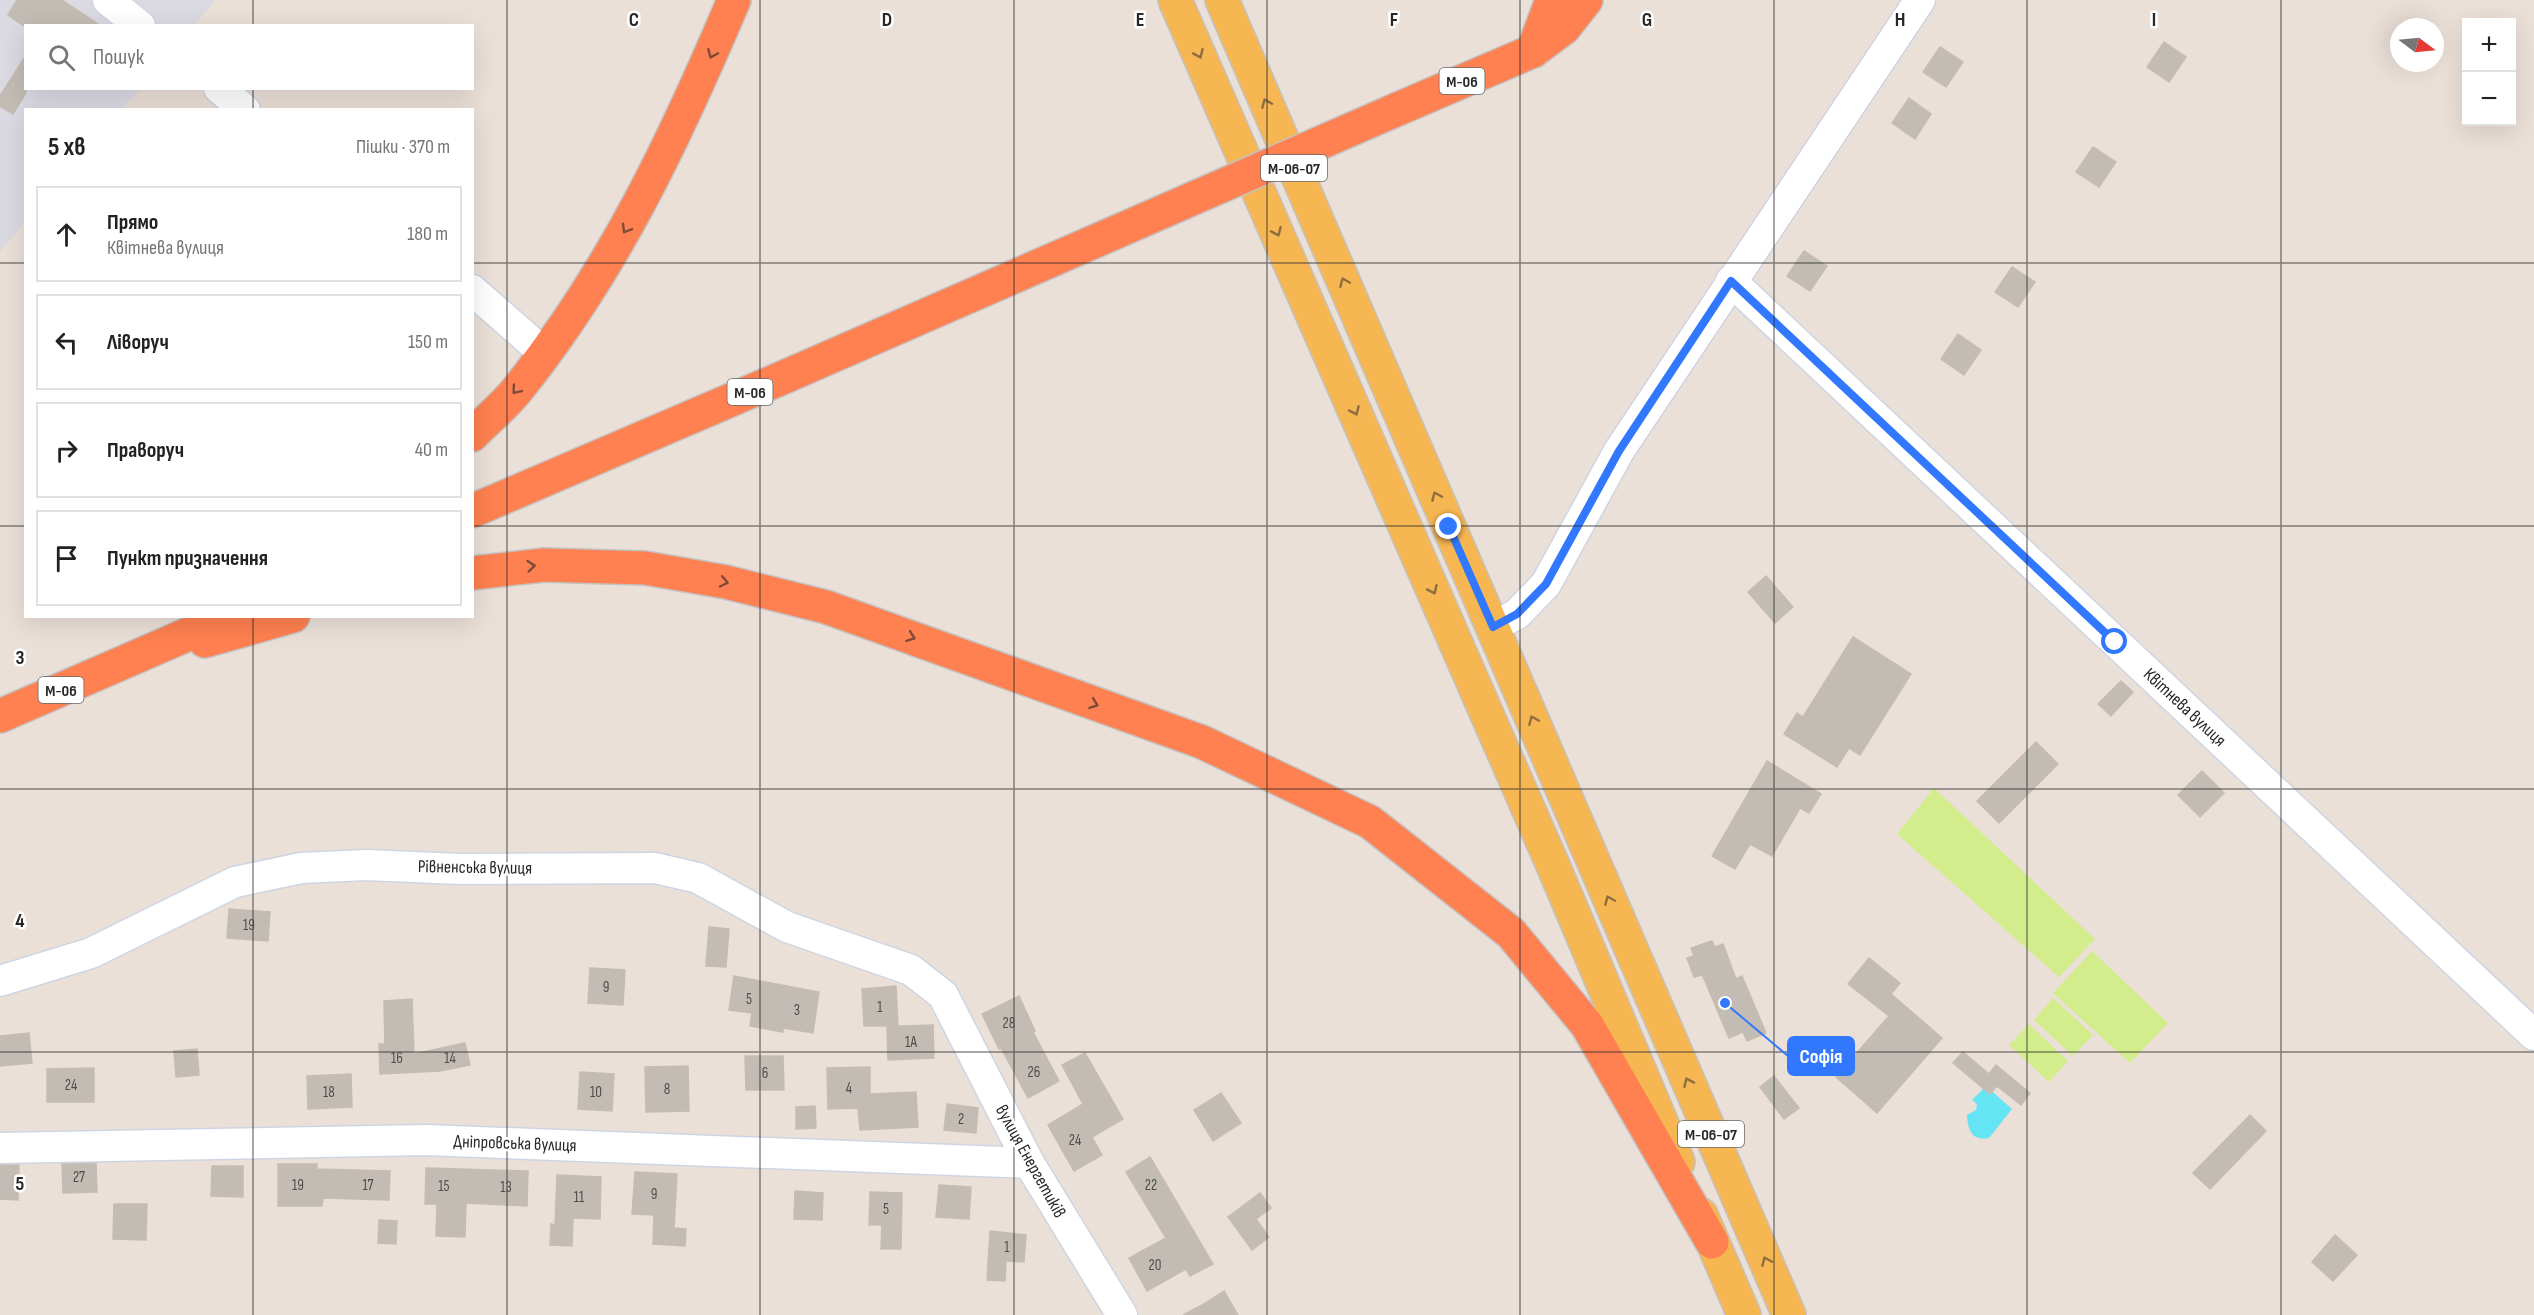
<!DOCTYPE html>
<html lang="uk">
<head>
<meta charset="utf-8">
<style>
  :root { --surface:#fff; --page:#f2f2f2; --text:#222; --muted:#767676; --line:#e0e0e0 }
  body { margin:0; font-family:"Sofia Sans Condensed",sans-serif; background:var(--page); color:var(--text) }
  .controls { position:absolute; right:18px; top:18px; display:grid; overflow:hidden; border-radius:0px; box-shadow:0 6px 24px #0002 }
  .controls button { width:54px; height:54px; display:grid; place-items:center; padding:0; border:0; border-bottom:2px solid var(--line); background:var(--surface); color:var(--text); font:30px sans-serif }
  .compass { position:absolute; left:2390px; top:18px; width:54px; height:54px; border-radius:50%; background:var(--surface); box-shadow:0 6px 24px #0002; rotate:106deg }
  .stop { position:absolute; width:18px; height:18px; margin:-14px; border:4px solid #3278ff; border-radius:50%; background:#fff }
  .stop.end { background:#3278ff; border-color:#fff; box-shadow:0 2px 6px #0008 }
  .list { margin:0; padding:0; list-style:none }
  h2 { display:flex; justify-content:space-between; align-items:center; height:78px; margin:0; padding:0 24px; font-size:26px }
  h2 small { font-size:20px; font-weight:400; color:var(--muted) }
  .list li { display:grid; grid-template-columns:39px 1fr auto; gap:18px; align-items:center; box-sizing:border-box; height:96px; margin:0 12px 12px; padding:0 12px; border:2px solid var(--line); border-radius:0px }
  .list b { display:block; font-size:22px; white-space:nowrap }
  .list p { margin:0; font-size:20px; white-space:nowrap; color:var(--muted) }
  .list em { font-size:20px; font-style:normal; color:var(--muted) }
  .icon { flex:none; width:33px; height:33px; fill:none; stroke:currentColor; stroke-width:2; stroke-linecap:round; stroke-linejoin:round }
  .map { position:relative; flex:none; width:2534px; height:1315px; overflow:hidden }
  .search { position:absolute; background:var(--surface); box-shadow:0 6px 24px #0002; left:24px; top:24px; width:450px; height:66px; display:flex; align-items:center; gap:15px; box-sizing:border-box; padding:0 21px; border-radius:0px; color:var(--muted); font-size:22px }
  .panel { position:absolute; background:var(--surface); box-shadow:0 6px 24px #0002; left:24px; top:108px; width:450px; height:510px; border-radius:0px }
  .map>svg:first-child { display:block }
  .industrial { fill:#dbdae3 }
  .pitch { fill:#d3ed8c }
  .water { fill:#65e4f3 }
  .building { fill:#c2bcb4; stroke:#c6bcb2; stroke-width:1.5 }
  .lines { fill:none; stroke-linecap:round; stroke-linejoin:round }
  .minor-casing { stroke:#ced5e2; stroke-width:33 }
  .major-casing { stroke:#c3c3c3; stroke-width:36 }
  .highway-casing { stroke:#c3c3c3; stroke-width:36 }
  .minor { stroke:#fff; stroke-width:30 }
  .major { stroke:#f6b652; stroke-width:33 }
  .highway { stroke:#ff8050; stroke-width:33 }
  .highway-bridge-casing { stroke:#c3c3c3; stroke-width:36; stroke-linecap:butt }
  .highway-bridge { stroke:#ff8050; stroke-width:33 }
  .oneway { stroke:#7e4b38 }
  .oneway2 { stroke:#8f6f3d }
  .route { stroke:#3278ff; stroke-width:8 }
  .grid { fill:none; stroke:#282828; stroke-width:1.5; stroke-opacity:0.55 }
  .labels { text-anchor:middle; stroke-width:5; stroke-linejoin:round; paint-order:stroke }
  .number-label { font-size:15px; fill:#4e4d4b }
  .shield { fill:#fff; stroke:#686868; stroke-width:1.5 }
  .shield-label { font-size:16px; font-weight:bold; fill:#282828 }
  .street-label { font-size:18px; fill:#282828; stroke:#fff }
  .grid-label { font-size:20px; text-anchor:middle; font-weight:bold; fill:#282828; stroke:#fff; stroke-width:5; stroke-linejoin:round; paint-order:stroke }
  .leader { fill:none; stroke:#3278ff; stroke-width:2 }
  .callout-dot { fill:#3278ff; stroke:#fff; stroke-width:2 }
  .callout { fill:#3278ff; stroke:#3278ff; stroke-width:2 }
  .callout-label { font-size:20px; text-anchor:middle; font-weight:bold; fill:#fff }
</style>
</head>
<body>
<div class="map">
<svg width="2534" height="1315" viewBox="0 0 2534 1315">
  <rect width="100%" height="100%" fill="#ebe0d8"/>
  <polygon class="industrial" points="0,0 216,0 194,25 26,26 26,88 140,89 122,109 26,110 25,222 0,252"/>
  <g class="pitch">
    <polygon points="1934,788 2095,939 2059,977 1897,834"/>
    <polygon points="2092,951 2168,1023 2130,1063 2053,993"/>
    <polygon points="2053,998 2093,1035 2073,1056 2034,1020"/>
    <polygon points="2029,1024 2068,1061 2049,1082 2009,1045"/>
  </g>
  <path class="water" d="M1986,1086L2012,1109L1989,1138C1972,1141 1968,1131 1967,1115L1976,1110L1977,1104L1972,1100Z"/>
  <g class="building">
    <polygon points="17,0 62,0 101,26 24,26 8,15"/>
    <polygon points="2164,42 2186,57 2169,82 2147,67"/>
    <polygon points="1940,47 1963,62 1946,87 1923,72"/>
    <polygon points="26,55 26,93 13,114 0,106 0,96"/>
    <polygon points="1909,98 1931,114 1915,139 1892,123"/>
    <polygon points="2093,147 2116,162 2099,187 2076,172"/>
    <polygon points="1804,251 1827,266 1810,291 1787,276"/>
    <polygon points="2012,267 2035,282 2018,307 1995,292"/>
    <polygon points="1958,334 1981,350 1964,375 1941,359"/>
    <polygon points="1766,576 1793,607 1775,623 1748,592"/>
    <polygon points="1853,637 1911,674 1860,755 1849,748 1837,767 1784,734 1797,713 1803,717"/>
    <polygon points="2121,681 2133,692 2111,716 2098,704"/>
    <polygon points="2036,742 2058,764 1999,823 1977,801"/>
    <polygon points="1767,761 1821,794 1809,813 1800,808 1772,856 1750,844 1735,869 1712,856"/>
    <polygon points="2202,771 2224,793 2200,817 2178,795"/>
    <polygon points="229,909 270,912 268,941 227,938"/>
    <polygon points="709,927 729,929 726,967 706,966"/>
    <polygon points="1712,941 1715,947 1723,944 1736,979 1742,976 1766,1033 1747,1041 1743,1032 1729,1038 1705,981 1702,975 1694,977 1687,958 1694,956 1691,948"/>
    <polygon points="1869,958 1900,983 1891,994 1942,1038 1877,1113 1836,1077 1889,1016 1848,984"/>
    <polygon points="590,968 625,970 623,1005 588,1003"/>
    <polygon points="734,976 819,992 813,1033 783,1028 783,1032 750,1026 752,1013 729,1010"/>
    <polygon points="896,986 898,1026 933,1025 934,1058 888,1060 887,1026 864,1026 862,989"/>
    <polygon points="1019,996 1035,1031 1033,1032 1059,1081 1028,1098 1001,1048 999,1049 982,1014"/>
    <polygon points="412,999 414,1054 465,1043 470,1065 440,1071 380,1074 379,1044 385,1044 384,1001"/>
    <polygon points="29,1033 32,1063 0,1066 0,1036"/>
    <polygon points="197,1049 199,1075 176,1077 174,1051"/>
    <polygon points="1963,1052 1989,1074 1996,1065 2030,1093 2021,1105 1997,1086 1990,1094 1953,1063"/>
    <polygon points="1085,1053 1123,1119 1092,1137 1102,1155 1074,1171 1048,1125 1083,1104 1062,1065"/>
    <polygon points="745,1056 783,1056 784,1090 746,1090"/>
    <polygon points="688,1066 689,1111 646,1112 645,1067"/>
    <polygon points="870,1067 870,1094 916,1092 918,1127 860,1130 858,1108 828,1109 827,1068"/>
    <polygon points="94,1068 94,1102 47,1102 47,1069"/>
    <polygon points="580,1072 614,1074 612,1111 578,1109"/>
    <polygon points="351,1074 352,1107 308,1109 307,1076"/>
    <polygon points="1774,1076 1799,1108 1784,1119 1760,1087"/>
    <polygon points="1221,1093 1241,1123 1213,1141 1194,1110"/>
    <polygon points="947,1104 978,1108 976,1133 944,1130"/>
    <polygon points="815,1106 816,1128 796,1129 796,1107"/>
    <polygon points="2250,1115 2266,1131 2210,1189 2193,1173"/>
    <polygon points="1150,1157 1213,1264 1190,1276 1186,1269 1147,1291 1129,1258 1166,1238 1126,1172"/>
    <polygon points="96,1163 97,1192 63,1193 62,1164"/>
    <polygon points="278,1164 317,1164 317,1169 390,1171 389,1200 323,1198 322,1206 278,1206"/>
    <polygon points="0,1165 19,1165 18,1200 0,1199"/>
    <polygon points="212,1166 243,1166 243,1197 211,1196"/>
    <polygon points="426,1168 528,1171 527,1206 466,1203 465,1237 436,1236 437,1204 425,1204"/>
    <polygon points="635,1172 677,1174 674,1228 686,1229 685,1246 653,1244 654,1215 632,1214"/>
    <polygon points="557,1175 601,1177 600,1219 573,1218 572,1246 550,1245 551,1224 555,1225"/>
    <polygon points="939,1185 971,1187 969,1219 936,1217"/>
    <polygon points="795,1191 823,1193 822,1220 794,1219"/>
    <polygon points="870,1192 902,1193 901,1249 881,1249 882,1225 869,1225"/>
    <polygon points="1260,1193 1271,1208 1256,1219 1269,1237 1252,1250 1228,1217"/>
    <polygon points="114,1204 147,1204 146,1240 113,1239"/>
    <polygon points="379,1220 397,1221 396,1244 378,1243"/>
    <polygon points="990,1231 1026,1235 1024,1262 1006,1261 1005,1281 987,1280"/>
    <polygon points="2335,1235 2357,1255 2333,1281 2312,1262"/>
    <polygon points="1224,1291 1238,1315 1183,1315 1204,1304"/>
  </g>
  <g class="lines">
    <g class="minor-casing">
      <g id="minor">
        <polyline points="108,0 140,26"/>
        <polyline points="219,88 245,110"/>
        <polyline points="1731,281 2534,1035"/>
        <polyline points="472,290 545,354"/>
        <polyline points="1493,627 1517,614 1546,584 1619,451 1920,0"/>
        <polyline points="0,981 91,953 235,882 301,868 366,865 460,869 655,868 698,878 787,927 911,970 943,995 1029,1163 1122,1315"/>
        <polyline points="0,1148 426,1140 1029,1163"/>
      </g>
    </g>
    <g class="major-casing">
      <g id="major">
        <polyline points="1175,0 1555,870 1678,1162"/>
        <polyline points="1222,0 1789,1315"/>
        <polyline points="1701,1215 1744,1315"/>
      </g>
    </g>
    <g class="highway-casing">
      <g id="highway">
        <polyline points="1533,51 1552,0"/>
        <polyline points="1391,112 1533,51 1564,28 1586,0"/>
        <path d="M472,435C487,420 504,406 517,390C613,271 675,139 734,0"/>
        <polyline points="472,511 782,378 1162,212"/>
        <polyline points="472,573 544,565 645,568 726,582 826,607 1202,742 1370,822 1511,933 1587,1025 1712,1242"/>
        <polyline points="205,641 293,616"/>
        <polyline points="0,716 230,616"/>
      </g>
    </g>
    <use href="#minor" class="minor"/>
    <use href="#major" class="major"/>
    <use href="#highway" class="highway"/>
    <g class="highway-bridge-casing">
      <polyline id="highway-bridge" points="1162,212 1391,112"/>
    </g>
    <use href="#highway-bridge" class="highway-bridge"/>
  </g>
  <defs><path id="oneway-chevron" d="M-2-3.5L2.5 0L-2 3.5" fill="none" stroke-width="1.6" stroke-linecap="round" stroke-linejoin="round" transform="scale(1.5)"/></defs>
  <g class="oneway">
    <use href="#oneway-chevron" transform="translate(712 54) rotate(113)"/>
    <use href="#oneway-chevron" transform="translate(626 229) rotate(120)"/>
    <use href="#oneway-chevron" transform="translate(516 390) rotate(130)"/>
    <use href="#oneway-chevron" transform="translate(531 566) rotate(-6)"/>
    <use href="#oneway-chevron" transform="translate(724 582) rotate(12)"/>
    <use href="#oneway-chevron" transform="translate(911 637) rotate(20)"/>
    <use href="#oneway-chevron" transform="translate(1094 704) rotate(20)"/>
  </g>
  <g class="oneway2">
    <use href="#oneway-chevron" transform="translate(1199 54) rotate(66)"/>
    <use href="#oneway-chevron" transform="translate(1266 103) rotate(-113)"/>
    <use href="#oneway-chevron" transform="translate(1277 232) rotate(66)"/>
    <use href="#oneway-chevron" transform="translate(1344 282) rotate(-113)"/>
    <use href="#oneway-chevron" transform="translate(1355 411) rotate(66)"/>
    <use href="#oneway-chevron" transform="translate(1436 496) rotate(-113)"/>
    <use href="#oneway-chevron" transform="translate(1433 590) rotate(66)"/>
    <use href="#oneway-chevron" transform="translate(1533 720) rotate(-113)"/>
    <use href="#oneway-chevron" transform="translate(1609 900) rotate(-113)"/>
    <use href="#oneway-chevron" transform="translate(1688 1082) rotate(-114)"/>
    <use href="#oneway-chevron" transform="translate(1766 1261) rotate(-113)"/>
  </g>
  <g class="lines">
    <polyline class="route" points="1449,527 1493,627 1517,614 1546,584 1619,451 1731,281 2115,642"/>
  </g>
  <path class="grid" d="M253,0V26M507,0V1315M760,0V1315M1014,0V1315M1267,0V1315M1520,0V1315M1774,0V1315M2027,0V1315M2281,0V1315M253,88V110M0,263H26M472,263H2534M0,526H26M472,526H2534M253,616V1315M0,789H2534M0,1052H2534"/>
  <g class="labels">
    <g class="number-label">
      <text x="249" y="930">19</text>
      <text x="606" y="992">9</text>
      <text x="749" y="1004">5</text>
      <text x="880" y="1012">1</text>
      <text x="797" y="1015">3</text>
      <text x="1009" y="1028">28</text>
      <text x="911" y="1047">1А</text>
      <text x="397" y="1063">16</text>
      <text x="450" y="1063">14</text>
      <text x="1034" y="1077">26</text>
      <text x="765" y="1078">6</text>
      <text x="71" y="1090">24</text>
      <text x="849" y="1093">4</text>
      <text x="667" y="1094">8</text>
      <text x="329" y="1097">18</text>
      <text x="596" y="1097">10</text>
      <text x="961" y="1124">2</text>
      <text x="1075" y="1145">24</text>
      <text x="79" y="1182">27</text>
      <text x="298" y="1190">19</text>
      <text x="368" y="1190">17</text>
      <text x="1151" y="1190">22</text>
      <text x="444" y="1191">15</text>
      <text x="506" y="1192">13</text>
      <text x="654" y="1199">9</text>
      <text x="579" y="1202">11</text>
      <text x="886" y="1214">5</text>
      <text x="1007" y="1252">1</text>
      <text x="1155" y="1270">20</text>
    </g>
    <g class="shield">
      <rect x="1439.5" y="68" width="45" height="26" rx="4.5"/>
      <rect x="1261" y="155" width="66" height="26" rx="4.5"/>
      <rect x="727.5" y="379" width="45" height="26" rx="4.5"/>
      <rect x="38.5" y="677" width="45" height="26" rx="4.5"/>
      <rect x="1678" y="1121" width="66" height="26" rx="4.5"/>
    </g>
    <g class="shield-label">
      <text x="1462" y="87">М-06</text>
      <text x="1294" y="174">М-06-07</text>
      <text x="750" y="398">М-06</text>
      <text x="61" y="696">М-06</text>
      <text x="1711" y="1140">М-06-07</text>
    </g>
    <g class="street-label">
      <text transform="translate(2185 707) rotate(43)" y="6">Квітнева вулиця</text>
      <text transform="translate(475 867) rotate(1)" y="6">Рівненська вулиця</text>
      <text transform="translate(515 1143) rotate(2)" y="6">Дніпровська вулиця</text>
      <text transform="translate(1031 1161) rotate(61)" y="6">вулиця Енергетиків</text>
    </g>
  </g>
  <g class="grid-label">
    <text x="634" y="26">C</text>
    <text x="887" y="26">D</text>
    <text x="1140" y="26">E</text>
    <text x="1394" y="26">F</text>
    <text x="1647" y="26">G</text>
    <text x="1900" y="26">H</text>
    <text x="2154" y="26">I</text>
    <text x="20" y="664">3</text>
    <text x="20" y="927">4</text>
    <text x="20" y="1190">5</text>
  </g>
  <path class="leader" d="M1725 1003L1788 1056"/>
  <circle class="callout-dot" cx="1725" cy="1003" r="6"/>
  <rect class="callout" x="1788" y="1037" width="66" height="38" rx="6"/>
  <g class="callout-label">
    <text x="1821" y="1063">Софія</text>
  </g>
</svg>
<div class="controls">
<button>+</button>
<button>−</button>
</div>
<svg class="compass" viewBox="-18 -18 36 36"><path d="M0-13l5 13h-10z" fill="#e53935"/><path d="M0 13l5-13h-10z" fill="#767676"/></svg>
<div class="stop" style="left:2115px;top:642px"></div>
<div class="stop end" style="left:1449px;top:527px"></div>
<div class="search"><svg class="icon" aria-label="search" viewBox="0 0 24 24"><circle cx="10" cy="10" r="6"/><path d="M15 15l6 6"/></svg>Пошук</div>
<section class="panel">
<h2>5 хв<small>Пішки · 370 m</small></h2>
<ul class="list">
<li><svg class="icon" aria-label="ahead" viewBox="0 0 24 24"><path d="M12 20V5M6 11l6-6 6 6"/></svg><div><b>Прямо</b><p>Квітнева вулиця</p></div><em>180 m</em></li>
<li><svg class="icon" aria-label="left" viewBox="0 0 24 24"><path d="M17 20v-9H6M10 6l-5 5 5 5"/></svg><div><b>Ліворуч</b></div><em>150 m</em></li>
<li><svg class="icon" aria-label="right" viewBox="0 0 24 24"><path d="M7 20v-9h11M14 6l5 5-5 5"/></svg><div><b>Праворуч</b></div><em>40 m</em></li>
<li><svg class="icon" aria-label="arrive" viewBox="0 0 24 24"><path d="M6 21V4h12l-3 4 3 4H6"/></svg><div><b>Пункт призначення</b></div></li>
</ul>
</section>
</div>
</body>
</html>
